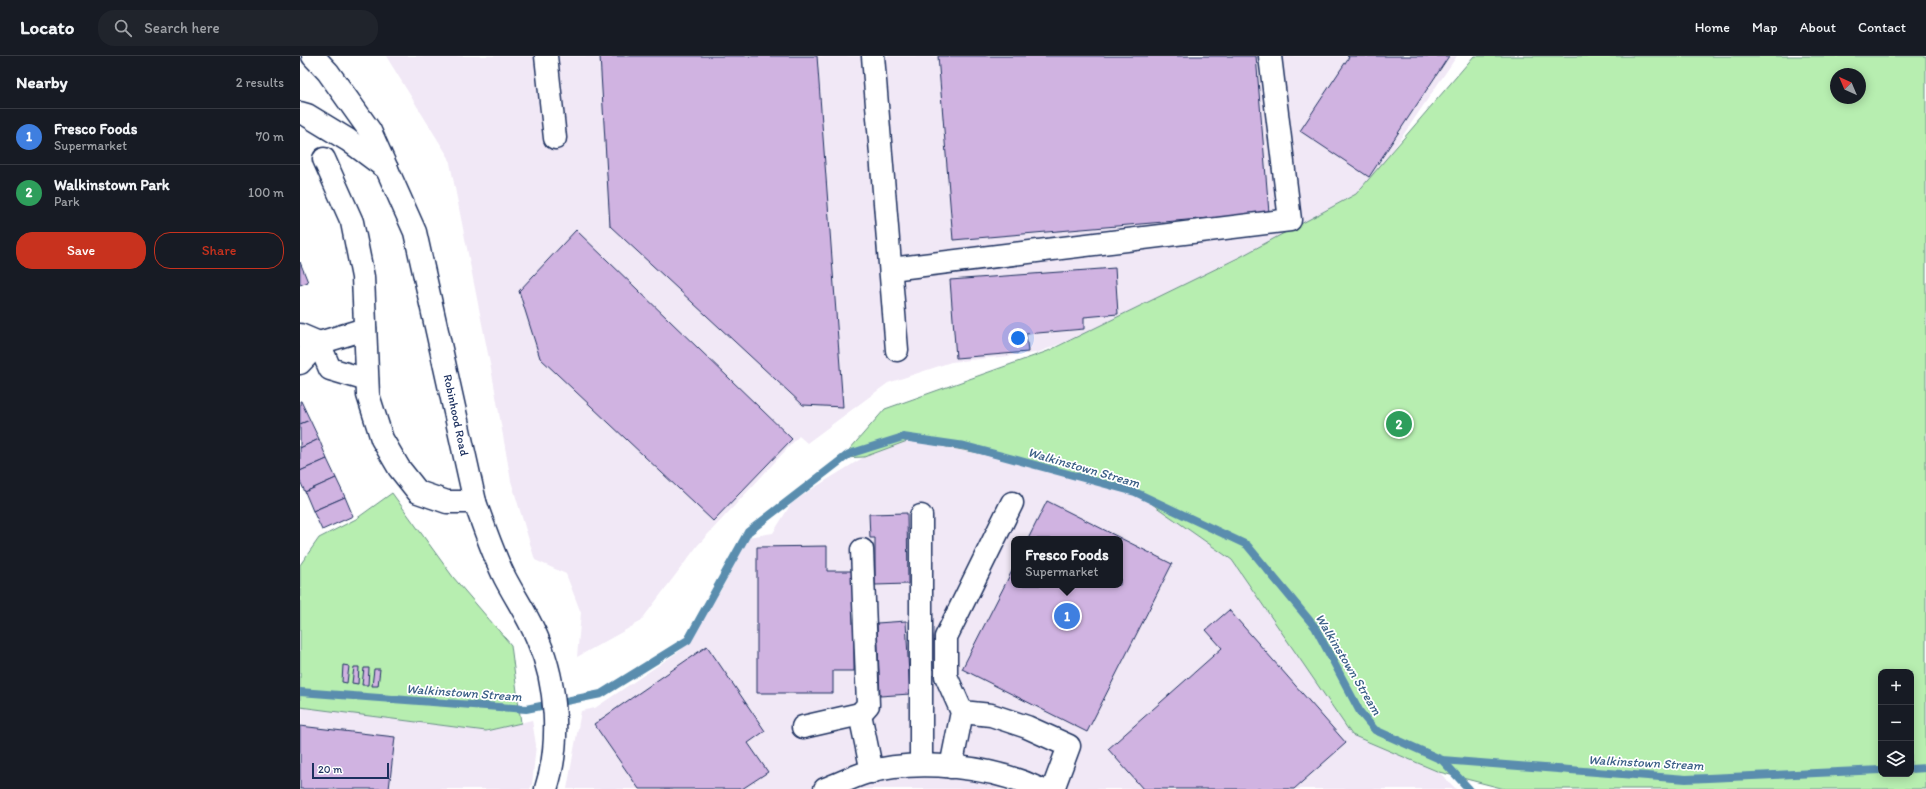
<!DOCTYPE html>
<html lang="en">
<head>
<meta charset="utf-8">
<style>
  :root { --surface:#171b24; --page:#20242c; --text:#f1f3f6; --muted:#9ea1a6; --line:#363941; --accent:#c8321e }
  body { margin:0; font-family:Itim,sans-serif; background:var(--page); color:var(--text) }
  .controls { position:absolute; right:12px; bottom:12px; display:grid; overflow:hidden; border-radius:8px; box-shadow:0 2px 10px #0003 }
  .controls button { width:36px; height:36px; display:grid; place-items:center; padding:0; border:0; border-bottom:1px solid var(--line); background:var(--surface); color:var(--text); font:20px sans-serif }
  .compass { position:absolute; left:1530px; top:12px; width:36px; height:36px; border-radius:50%; background:var(--surface); box-shadow:0 2px 10px #0003; rotate:316deg }
  .scale { position:absolute; left:12px; bottom:10px; width:77px; box-sizing:border-box; padding-left:4px; border:2px solid #1b2f5e; border-top:0; font-size:11px; line-height:14px; white-space:nowrap; color:#1b2f5e; -webkit-text-stroke:3px #fff; paint-order:stroke }
  .you { position:absolute; left:718px; top:282px; width:14px; height:14px; margin:-10px; border:3px solid #fff; border-radius:50%; background:#1a73e8; box-shadow:0 0 0 6px #1a73e833 }
  .badge { display:grid; place-items:center; width:26px; height:26px; border-radius:50%; background:var(--accent); color:#fff; font-size:13px; font-weight:700 }
  .pin { position:absolute; translate:-50% -50%; border:2px solid #fff; box-shadow:0 1px 4px #0006 }
  .popup { position:absolute; left:711px; top:480px; width:112px; height:52px; box-sizing:border-box; display:grid; place-content:center; border-radius:8px; background:var(--surface); filter:drop-shadow(0 1px 3px #0005); font-size:13px; white-space:nowrap; color:var(--muted) }
  .popup b { font-size:15px; color:var(--text) }
  .popup::after { content:''; position:absolute; left:50%; top:100%; margin-left:-8px; border:8px solid transparent; border-top-color:var(--surface) }
  .list { margin:0; padding:0; list-style:none }
  h2 { display:flex; justify-content:space-between; align-items:center; height:52px; margin:0; padding:0 16px; font-size:17px }
  h2 small { font-size:13px; font-weight:400; color:var(--muted) }
  .list li { display:grid; grid-template-columns:26px 1fr auto; gap:12px; align-items:center; box-sizing:border-box; height:56px; padding:0 16px; border-top:1px solid var(--line) }
  .list b { display:block; font-size:15px; white-space:nowrap }
  .list p { margin:0; font-size:13px; white-space:nowrap; color:var(--muted) }
  .list em { font-size:13px; font-style:normal; color:var(--muted) }
  .actions { display:flex; gap:8px; padding:12px 16px }
  .actions a { flex:1; padding:9px 0; border:1px solid var(--accent); border-radius:16px; text-align:center; font-size:14px; color:var(--accent) }
  .actions .main { background:var(--accent); color:#fff }
  .icon { flex:none; width:22px; height:22px; fill:none; stroke:currentColor; stroke-width:2; stroke-linecap:round; stroke-linejoin:round }
  .map { position:relative; flex:none; width:1626px; height:733px; overflow:hidden }
  header { display:flex; align-items:center; gap:24px; box-sizing:border-box; height:56px; padding:0 20px; background:var(--surface); border-bottom:1px solid var(--line) }
  header strong { font-size:19px }
  nav { display:flex; gap:22px; margin-inline-start:auto; font-size:14px }
  .search { width:280px; height:36px; background:var(--page); display:flex; align-items:center; gap:10px; box-sizing:border-box; padding:0 14px; border-radius:16px; color:var(--muted); font-size:15px }
  main { display:flex }
  aside { flex:1; background:var(--surface) }
  .map>svg:first-child { display:block }
  .built { fill:#f1e8f6; fill-rule:evenodd }
  .green { fill:#b7eeb0; stroke:#698e87; fill-rule:evenodd }
  .lines { fill:none; stroke-linecap:round; stroke-linejoin:round }
  .stream { stroke:#5a8dae; stroke-width:8 }
  .building { fill:#d0b3e1; stroke:#1b2f5e }
  .minor-casing { stroke:#1b2f5e; stroke-width:25 }
  .major-casing { stroke:#1b2f5e; stroke-width:25 }
  .minor { stroke:#fff; stroke-width:22 }
  .major { stroke:#fff; stroke-width:22 }
  .labels { text-anchor:middle; stroke-width:3.5; stroke-linejoin:round; paint-order:stroke }
  .street-label { font-size:12px; fill:#1b2f5e; stroke:#fff }
  .water-label { font-size:13px; font-style:italic; fill:#3a5e86; stroke:#fff }
</style>
</head>
<body>
<header>
<strong>Locato</strong>
<div class="search"><svg class="icon" aria-label="search" viewBox="0 0 24 24"><circle cx="10" cy="10" r="6"/><path d="M15 15l6 6"/></svg>Search here</div>
<nav><a>Home</a><a>Map</a><a>About</a><a>Contact</a></nav>
</header>
<main>
<aside>
<h2>Nearby<small>2 results</small></h2>
<ul class="list">
<li><span class="badge" style="background:#3f7fe0">1</span><div><b>Fresco Foods</b><p>Supermarket</p></div><em>70 m</em></li>
<li><span class="badge" style="background:#2e9e5b">2</span><div><b>Walkinstown Park</b><p>Park</p></div><em>100 m</em></li>
</ul>
<div class="actions"><a class="main">Save</a><a>Share</a></div>
</aside>
<div class="map">
<svg width="1626" height="733" viewBox="0 0 1626 733">
  <rect width="100%" height="100%" fill="#fff"/>
  <filter id="ink" filterUnits="userSpaceOnUse"><feTurbulence type="fractalNoise" baseFrequency=".025" numOctaves="2"/><feDisplacementMap in="SourceGraphic" scale="8" xChannelSelector="R" yChannelSelector="G"/><feConvolveMatrix kernelMatrix="1 2 1 2 8 2 1 2 1" color-interpolation-filters="sRGB"/></filter>
  <g filter="url(#ink)">
    <g class="built">
      <polygon points="86,0 1157,0 1067,132 874,242 737,297 651,306 588,327 507,387 499,380 398,489 340,566 277,601 281,557 266,518 235,504 211,425 193,323 149,102"/>
      <path d="M610,384L679,397L835,436L932,504L1052,679L1139,716L1156,733H267L281,655L295,652L381,594L413,538L420,536L448,481L473,477L491,448L509,435L564,401ZM714,483H820V529H714Z"/>
      <polygon points="0,651 186,675 232,664 236,689 232,729 230,733 0,733"/>
    </g>
    <g class="green">
      <path d="M1174,0H1626V733H1205L1139,716L1052,679L932,504L835,436L679,397L610,384L564,401L542,402L585,353L748,295L940,201L1056,138ZM1536,18H1560V42H1536ZM1581,616H1611V718H1581Z"/>
      <polygon points="92,437 153,521 211,589 221,667 186,675 0,651 0,509 19,482 56,463"/>
    </g>
    <g class="lines">
      <g class="stream">
        <polyline points="0,636 226,653 301,638 388,584 448,476 549,398 603,381 665,390 835,436 947,489 1015,571 1060,656 1075,674 1142,704 1386,723 1581,714"/>
        <polyline points="1142,704 1169,733"/>
        <polyline points="1611,713 1626,712"/>
      </g>
    </g>
    <g class="building">
      <polygon points="300,0 517,0 543,351 503,349 310,170"/>
      <polygon points="638,0 956,0 969,157 653,184"/>
      <polygon points="1047,0 1149,0 1069,121 1000,75 1049,1"/>
      <polygon points="276,174 492,383 413,465 240,302 219,235"/>
      <polygon points="0,206 8,226 0,229"/>
      <polygon points="815,212 818,258 784,261 784,273 726,278 728,296 656,302 650,224"/>
      <polygon points="0,345 1,345 10,364 0,368"/>
      <polygon points="10,364 19,383 0,392 0,368"/>
      <polygon points="19,383 27,403 0,415 0,392"/>
      <polygon points="27,403 36,422 5,436 0,425 0,415"/>
      <polygon points="36,422 45,441 13,455 5,436"/>
      <polygon points="45,441 53,460 22,474 13,455"/>
      <polygon points="747,445 872,508 787,676 662,613 714,511 714,529 820,529 820,483 728,483"/>
      <polygon points="607,457 608,528 575,529 575,482 570,482 569,458"/>
      <polygon points="527,490 527,515 554,515 554,615 533,615 533,637 457,637 457,491"/>
      <polygon points="929,554 1046,687 994,733 843,733 808,693 922,592 906,574"/>
      <polygon points="606,565 610,638 580,640 577,567"/>
      <polygon points="407,590 465,675 448,687 468,716 442,733 339,733 294,668"/>
      <polygon points="43,609 49,610 47,627 42,626"/>
      <polygon points="54,611 59,611 58,628 52,627"/>
      <polygon points="64,612 69,612 68,629 62,629"/>
      <polygon points="74,613 80,613 78,630 72,630"/>
      <polygon points="0,670 95,681 89,733 0,733"/>
    </g>
    <g class="lines">
      <g class="minor-casing">
        <g id="minor">
          <path d="M13,0L28,16L70,75L115,176L175,446C184,471 193,498 205,522C216,543 229,562 238,584C257,628 261,687 246,733"/>
          <polyline points="246,0 255,82"/>
          <polyline points="573,0 597,294"/>
          <polyline points="24,103 52,166 63,221 68,339 82,383 99,412 118,436 147,446 175,446"/>
          <polyline points="591,213 990,164 970,0"/>
          <polyline points="0,279 19,287 30,313 67,324"/>
          <polyline points="0,307 19,287 65,273"/>
          <polyline points="621,460 621,708"/>
          <polyline points="662,656 691,659 727,671 769,690 753,733"/>
          <polyline points="560,658 568,649 562,494"/>
          <polyline points="503,671 560,658 572,716"/>
          <polyline points="651,711 662,656 646,620 646,581 712,447"/>
          <path d="M525,733C539,728 552,721 565,717C617,702 692,710 739,733"/>
        </g>
      </g>
      <g class="major-casing">
        <polyline id="major" points="0,57 7,59 48,84 87,113"/>
      </g>
      <use href="#minor" class="minor"/>
      <use href="#major" class="major"/>
    </g>
  </g>
  <g class="labels">
    <g class="street-label">
      <text transform="translate(156 359) rotate(78)" y="4">Robinhood Road</text>
    </g>
    <g class="water-label">
      <text transform="translate(784 411) rotate(16)" y="5">Walkinstown Stream</text>
      <text transform="translate(1049 608) rotate(59)" y="5">Walkinstown Stream</text>
      <text transform="translate(164 636) rotate(4)" y="5">Walkinstown Stream</text>
      <text transform="translate(1346 706) rotate(3)" y="5">Walkinstown Stream</text>
    </g>
  </g>
</svg>
<div class="controls">
<button>+</button>
<button>−</button>
<button><svg class="icon" aria-label="layers" viewBox="0 0 24 24"><path d="M12 4l9 5-9 5-9-5zM3 14l9 5 9-5"/></svg></button>
</div>
<svg class="compass" viewBox="-18 -18 36 36"><path d="M0-13l5 13h-10z" fill="#e53935"/><path d="M0 13l5-13h-10z" fill="#9ea1a6"/></svg>
<div class="scale">20 m</div>
<div class="you"></div>
<div class="pin badge" style="left:767px;top:560px;background:#3f7fe0">1</div>
<div class="popup"><b>Fresco Foods</b>Supermarket</div>
<div class="pin badge" style="left:1099px;top:368px;background:#2e9e5b">2</div>
</div>
</main>
</body>
</html>
